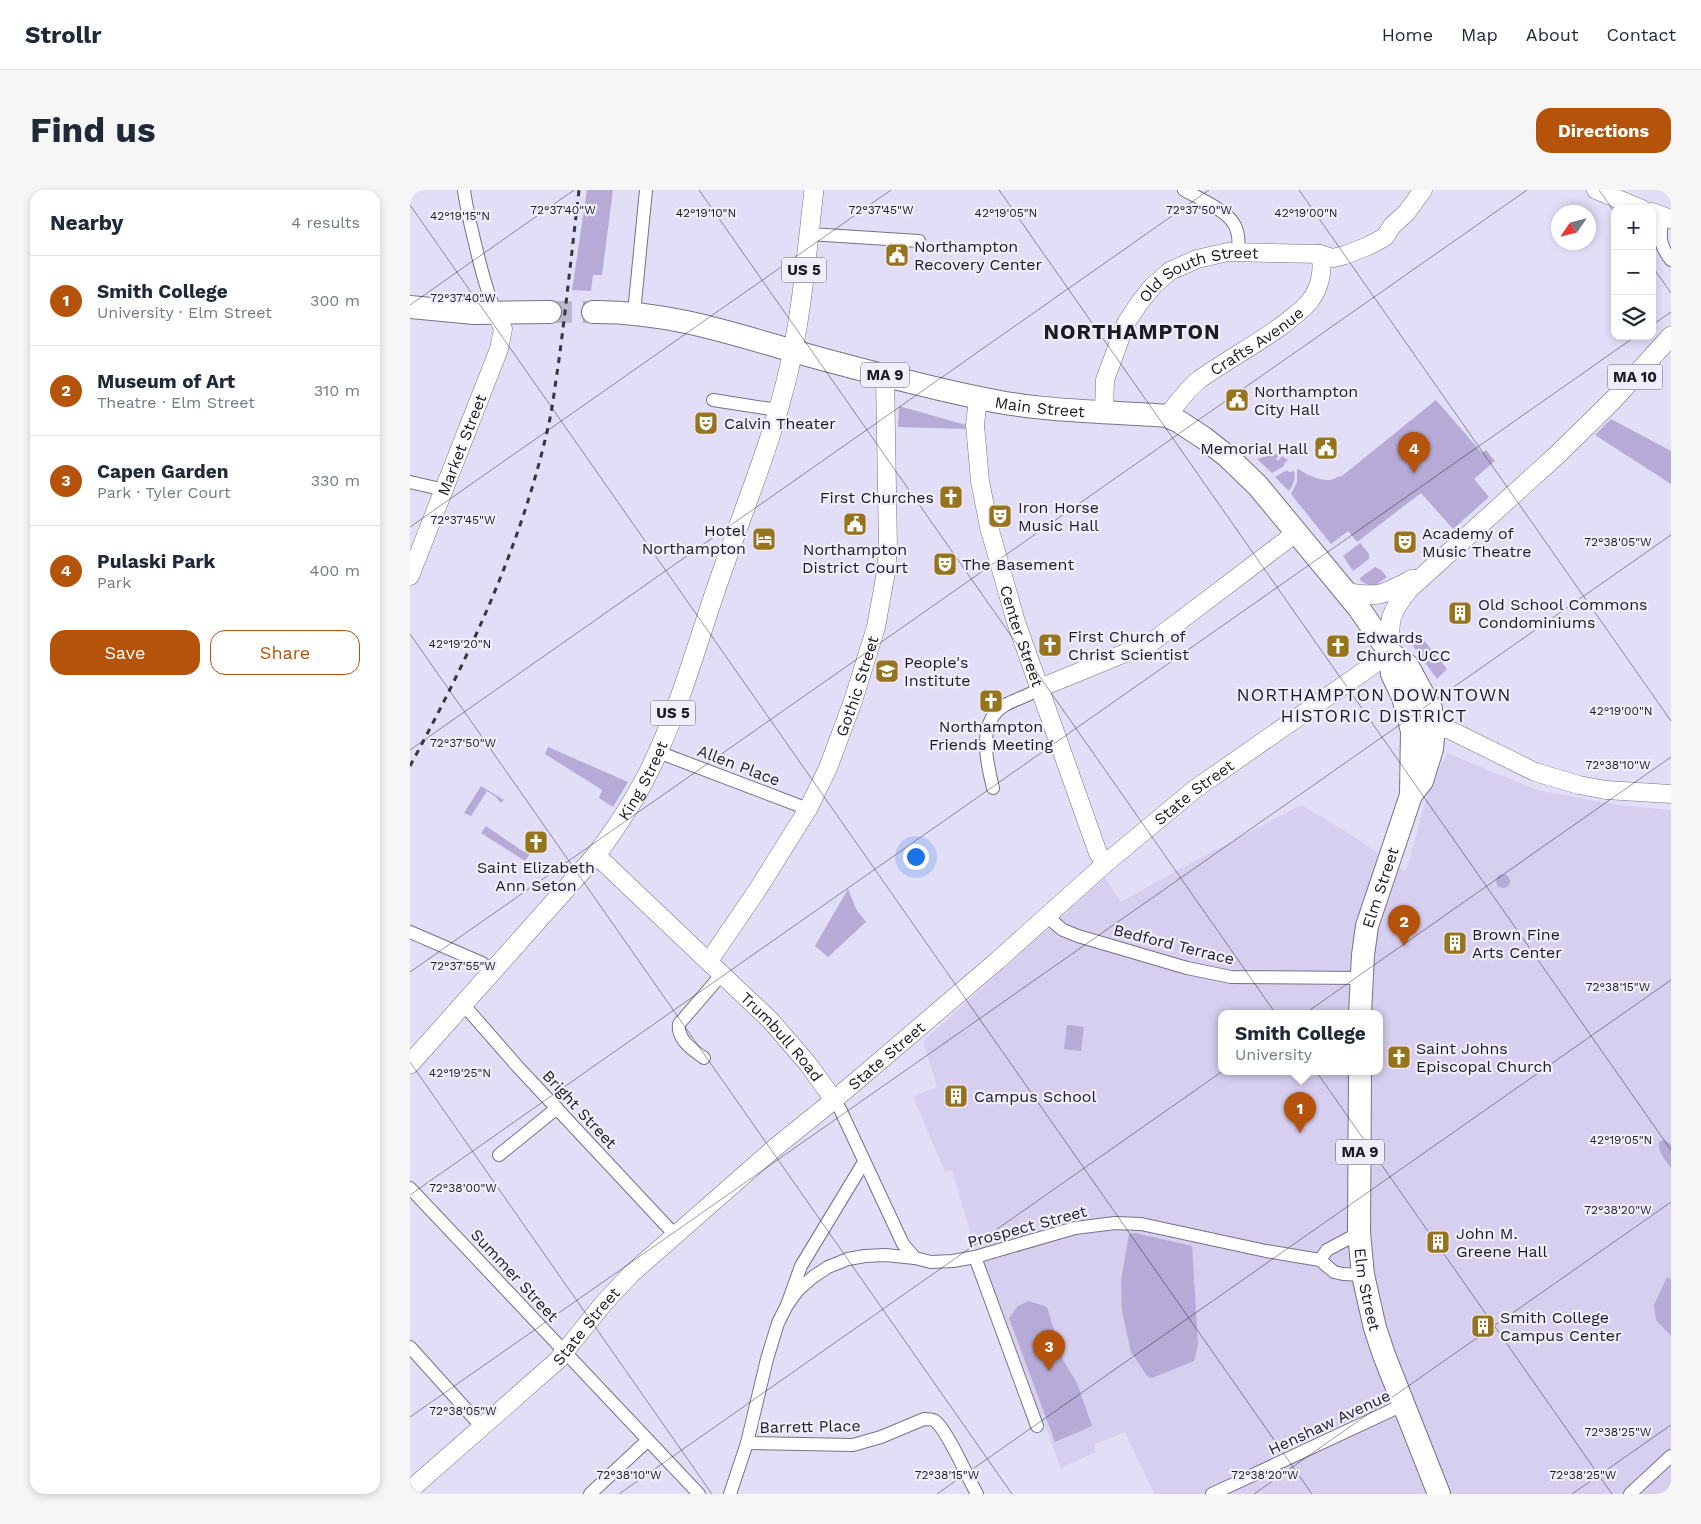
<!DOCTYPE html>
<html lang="en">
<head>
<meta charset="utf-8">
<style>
  :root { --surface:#fff; --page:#f6f6f7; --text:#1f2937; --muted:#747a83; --line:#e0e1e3; --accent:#b45309 }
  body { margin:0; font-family:"Work Sans",sans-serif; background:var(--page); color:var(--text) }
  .controls { position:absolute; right:15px; top:15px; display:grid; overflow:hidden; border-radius:10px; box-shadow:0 2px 8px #0003 }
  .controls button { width:45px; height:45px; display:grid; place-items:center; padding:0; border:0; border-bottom:1px solid var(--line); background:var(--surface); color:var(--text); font:25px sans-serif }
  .compass { position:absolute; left:1141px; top:15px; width:45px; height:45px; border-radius:50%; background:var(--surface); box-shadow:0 2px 8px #0003; rotate:235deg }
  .you { position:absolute; left:505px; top:666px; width:18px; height:18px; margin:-12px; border:4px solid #fff; border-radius:50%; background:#1a73e8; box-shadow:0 0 0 8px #1a73e833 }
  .badge { display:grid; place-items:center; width:32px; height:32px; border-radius:50%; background:var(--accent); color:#fff; font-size:16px; font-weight:700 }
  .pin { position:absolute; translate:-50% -41px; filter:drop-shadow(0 1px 2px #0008) }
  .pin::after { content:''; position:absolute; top:26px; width:18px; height:15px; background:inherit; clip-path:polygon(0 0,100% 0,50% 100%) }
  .popup { position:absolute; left:808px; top:820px; width:165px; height:65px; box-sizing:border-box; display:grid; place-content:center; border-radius:10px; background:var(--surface); filter:drop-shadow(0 1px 4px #0005); font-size:16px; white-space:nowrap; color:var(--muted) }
  .popup b { font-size:19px; color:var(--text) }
  .popup::after { content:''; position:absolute; left:50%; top:100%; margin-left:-10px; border:10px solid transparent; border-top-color:var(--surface) }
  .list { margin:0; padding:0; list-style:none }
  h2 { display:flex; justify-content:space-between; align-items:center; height:65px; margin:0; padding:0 20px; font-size:21px }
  h2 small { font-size:16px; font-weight:400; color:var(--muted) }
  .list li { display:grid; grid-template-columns:32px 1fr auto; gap:15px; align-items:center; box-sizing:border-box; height:90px; padding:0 20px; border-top:1px solid var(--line) }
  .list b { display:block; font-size:19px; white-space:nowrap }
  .list p { margin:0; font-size:16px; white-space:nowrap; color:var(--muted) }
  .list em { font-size:16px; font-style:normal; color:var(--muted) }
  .actions { display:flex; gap:10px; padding:15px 20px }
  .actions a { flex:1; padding:11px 0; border:1px solid var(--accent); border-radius:15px; text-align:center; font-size:18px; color:var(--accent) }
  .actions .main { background:var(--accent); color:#fff }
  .icon { flex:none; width:28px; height:28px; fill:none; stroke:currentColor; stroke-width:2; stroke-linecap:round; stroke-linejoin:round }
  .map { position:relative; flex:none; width:1261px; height:1304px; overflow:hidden; border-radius:15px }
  header { display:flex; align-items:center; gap:30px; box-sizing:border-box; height:70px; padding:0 25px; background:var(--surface); border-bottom:1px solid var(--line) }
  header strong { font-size:24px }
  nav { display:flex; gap:28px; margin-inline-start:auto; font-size:18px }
  .intro { display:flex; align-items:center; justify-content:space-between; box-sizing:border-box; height:120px; padding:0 30px }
  h1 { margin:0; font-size:35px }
  .button { padding:12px 22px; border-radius:15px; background:var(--accent); color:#fff; font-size:18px; font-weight:700 }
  main { display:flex; gap:30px; padding:0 30px }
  aside { flex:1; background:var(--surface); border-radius:15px; box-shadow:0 2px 8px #0003 }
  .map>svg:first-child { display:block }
  .built { fill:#d6cfef; fill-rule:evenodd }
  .green { fill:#b5abd6 }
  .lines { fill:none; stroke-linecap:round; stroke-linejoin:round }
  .highway-tunnel { stroke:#bbb7cd; stroke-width:22; stroke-dasharray:22 11; stroke-linecap:butt }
  .street-casing { stroke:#777188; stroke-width:14 }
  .secondary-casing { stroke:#777188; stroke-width:19 }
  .primary-casing { stroke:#777188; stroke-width:20 }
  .highway-casing { stroke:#777188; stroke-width:24 }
  .street { stroke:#fff; stroke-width:12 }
  .secondary { stroke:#fff; stroke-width:18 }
  .primary { stroke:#fff; stroke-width:19 }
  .highway { stroke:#fff; stroke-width:22 }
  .rail { stroke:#373540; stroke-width:3; stroke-dasharray:6 6; stroke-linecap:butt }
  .ticks { fill:none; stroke:#1c1a23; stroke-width:1; stroke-opacity:0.45 }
  .labels { text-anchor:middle; stroke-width:4.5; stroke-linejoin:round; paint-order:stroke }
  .shield { fill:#f0edfc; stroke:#5c5964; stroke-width:1 }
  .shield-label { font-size:15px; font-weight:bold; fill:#1c1a23 }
  .poi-label { font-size:16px; fill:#1c1a23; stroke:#f0edfc; text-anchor:start }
  .street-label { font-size:16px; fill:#1c1a23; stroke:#f0edfc }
  .neighbourhood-label { font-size:18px; letter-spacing:1px; fill:#1c1a23; stroke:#f0edfc }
  .district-label { font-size:21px; font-weight:bold; letter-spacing:1px; fill:#1c1a23; stroke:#f0edfc }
  .ticks-label { font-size:12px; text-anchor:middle; fill:#1c1a23; stroke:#f0edfc; stroke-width:4.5; stroke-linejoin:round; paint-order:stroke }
</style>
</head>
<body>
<header>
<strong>Strollr</strong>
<nav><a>Home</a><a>Map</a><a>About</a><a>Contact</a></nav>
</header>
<div class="intro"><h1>Find us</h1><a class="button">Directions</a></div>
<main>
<aside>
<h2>Nearby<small>4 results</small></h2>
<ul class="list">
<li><span class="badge">1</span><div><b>Smith College</b><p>University · Elm Street</p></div><em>300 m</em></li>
<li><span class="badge">2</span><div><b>Museum of Art</b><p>Theatre · Elm Street</p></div><em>310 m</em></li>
<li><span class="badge">3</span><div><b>Capen Garden</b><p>Park · Tyler Court</p></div><em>330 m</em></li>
<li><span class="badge">4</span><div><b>Pulaski Park</b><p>Park</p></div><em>400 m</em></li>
</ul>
<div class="actions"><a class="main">Save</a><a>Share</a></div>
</aside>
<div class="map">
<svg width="1261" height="1304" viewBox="0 0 1261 1304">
  <rect width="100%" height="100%" fill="#e3def8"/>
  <path class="built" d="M1037,563L1127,600L1208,615L1261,620V1304H744L715,1242L684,1255L686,1262L651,1278L567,1055H564L542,980L535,982L503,907L527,897L513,851L695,688L711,712L766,681L891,615L932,639L995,681L1000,668L1014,616L1024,588ZM811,824H969V882H811Z"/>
  <g class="green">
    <polygon points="177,0 203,0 192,85 183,85 181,101 162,100"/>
    <path d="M1026,210L1072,263L1076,260L1085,271L1064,289L1079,307L1043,339L1011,303L947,352L938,341L921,354L881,304L887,292V280L889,279C896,285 911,291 920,290C925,289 928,286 932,286Z"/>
    <polygon points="489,216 556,235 556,239 488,237"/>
    <polygon points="1201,229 1261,261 1261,294 1185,245"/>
    <polygon points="865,264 870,264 866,269 868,271 872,266 878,270 874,274 874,276 862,283 847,269"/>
    <path d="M877,280L878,282L884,281C886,289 883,295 879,301L865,287Z"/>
    <polygon points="950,353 959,364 959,369 943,381 933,366"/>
    <polygon points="965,377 971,380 977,387 964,396 956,394 950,390 950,388"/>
    <polygon points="1012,448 1037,479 1027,489 1003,456"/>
    <polygon points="138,557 218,592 203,617 189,608 192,600 135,564"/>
    <polygon points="71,596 94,610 91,613 86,607 77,601 61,626 54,623"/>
    <polygon points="76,636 114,662 117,660 121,662 115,671 71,643"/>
    <circle cx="1093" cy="691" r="7"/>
    <polygon points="438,699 446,719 456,732 418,767 405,756"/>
    <polygon points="657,835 674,837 671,861 654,859"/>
    <path d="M1254,950L1261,954V978C1255,969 1248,963 1249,952Z"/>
    <polygon points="725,1043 782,1056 788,1155 784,1171 742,1188 738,1187 721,1162 712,1121 711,1090 719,1044"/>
    <polygon points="1257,1087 1261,1089 1261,1146 1246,1130 1244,1115"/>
    <polygon points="619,1111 637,1117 653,1170 667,1193 682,1236 645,1252 599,1128 608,1116"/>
  </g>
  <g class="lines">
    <polyline class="highway-tunnel" points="140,122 183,122"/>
    <g class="street-casing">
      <g id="street">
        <path d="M54,0C57,23 63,44 68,66C73,86 78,105 86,123"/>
        <path d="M774,0C788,8 816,20 824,34C829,42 829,53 828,62"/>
        <path d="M1253,26C1250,46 1248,54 1261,70"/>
        <polyline points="399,44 509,51"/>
        <polyline points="224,123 236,0"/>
        <polyline points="303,210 367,220"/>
        <polyline points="0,292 35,300"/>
        <polyline points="248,562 398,619"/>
        <path d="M583,598C577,573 566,532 595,515C606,509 619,506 630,498"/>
        <polyline points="636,726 653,740 668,746 777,778 821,787 951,788"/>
        <polyline points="0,742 72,773 81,781"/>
        <polyline points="52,813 108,877 265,1045"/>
        <path d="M294,868C283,860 267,850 269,834L312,784"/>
        <polyline points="424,910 430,919 493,1054 505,1068"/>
        <polyline points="89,965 147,918"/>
        <polyline points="0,998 289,1304"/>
        <polyline points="565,1067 627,1236"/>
        <polyline points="910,1070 917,1060 949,1043"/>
        <polyline points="377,1115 388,1100 403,1087 418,1077 438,1069 455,1066 475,1065 505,1068 521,1072 543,1071 565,1067 665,1038 705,1033 731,1034 856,1061 910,1070 924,1082 933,1084 953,1085"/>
        <polyline points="0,1157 72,1237"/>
        <path d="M337,1253L443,1255L471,1247L514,1229C518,1229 522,1229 525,1231C536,1238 559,1290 567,1304"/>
        <polyline points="180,1304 237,1251"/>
        <polyline points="320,1304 337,1253 357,1169 368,1133 377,1115 391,1076 454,972"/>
        <polyline points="802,1304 995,1214"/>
        <polyline points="1220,1304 1261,1266"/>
      </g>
    </g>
    <g class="secondary-casing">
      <g id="secondary">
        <polyline points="1186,0 1232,19"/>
        <polyline points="1242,22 1261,29"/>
        <path id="s1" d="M568,208L565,235L570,291L579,337L606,432L688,663L696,673"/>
        <path id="s2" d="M694,221L695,190L716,133L730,112L743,96L760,81L787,69L818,62L910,64L923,68L935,65L958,56L975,47L982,36L997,22L1013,0"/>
        <path id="s3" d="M757,226C767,214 777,199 790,189C817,170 847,154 874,134C882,127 893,120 900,111C910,98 914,79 910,64"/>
        <path id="s4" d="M0,386L89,159L93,139L86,123"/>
        <polyline points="630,498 742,452 887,342"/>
        <polyline points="1012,539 1023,537 1040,540 1125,582 1169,595 1196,600 1261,604"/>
        <path id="s5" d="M186,665L361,831L398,874L424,910"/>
        <path id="s6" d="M299,771L348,699L398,619L418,578L443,511L466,437L476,382L478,358L475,185"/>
        <path id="s7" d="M0,1300L148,1170L193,1114L221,1084L367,956L424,910L587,771L696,673L785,599L980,463"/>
      </g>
    </g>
    <g class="primary-casing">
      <g id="primary">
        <path d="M935,402C969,408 973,405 1003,389"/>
        <path d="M980,463C979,431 978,425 999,399L1147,265L1204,209L1261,146"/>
        <path id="s8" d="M0,874L186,665C210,633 232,599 248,562C271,511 286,458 304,405C329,330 361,257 379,179C392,122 397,59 404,0"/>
      </g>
    </g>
    <g class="highway-casing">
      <g id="highway">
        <polyline points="0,117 64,123 140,122"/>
        <path id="s9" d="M183,122C262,121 332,147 408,168C460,182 512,196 565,207C628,222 693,221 757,226L768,231L794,248L818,267L848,296L948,417L980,463L997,475L1001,482L1021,519L1023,547L1022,559L1012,591L1001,605"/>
        <path id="s10" d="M950,824L953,765L957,736L1001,605L1002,541L993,507L982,484L980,463"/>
        <path id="s11" d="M950,882L949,1043L953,1085L965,1138L974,1165L1029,1304"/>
      </g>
    </g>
    <use href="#street" class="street"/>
    <use href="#secondary" class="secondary"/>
    <use href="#primary" class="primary"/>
    <use href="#highway" class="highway"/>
    <path class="rail" d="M0,576C59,467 112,355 139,233C143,215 145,195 148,177C156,118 162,59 169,0"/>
  </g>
  <path class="ticks" d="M289,0L1202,1304M589,0L1261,960M889,0L1261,531M1189,0L1205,23M0,15L902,1304M1242,76L1261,103M0,115L164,0M1242,135L1261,122M0,337L481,0M0,444L602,1304M0,560L799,0M0,782L1117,0M0,872L302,1304M0,1005L1226,146M0,1227L1261,345M0,1301L2,1304M209,1304L1261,567M527,1304L1261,790M844,1304L1261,1012M1162,1304L1261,1235"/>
  <defs>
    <g id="civic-square" transform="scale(1.25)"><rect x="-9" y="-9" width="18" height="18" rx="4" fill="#96741d" stroke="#f0edfc"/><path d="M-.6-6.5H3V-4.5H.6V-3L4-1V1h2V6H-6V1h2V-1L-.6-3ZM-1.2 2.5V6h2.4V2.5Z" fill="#fff"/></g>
    <g id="theatre-square" transform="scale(1.25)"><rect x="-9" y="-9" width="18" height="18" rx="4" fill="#96741d" stroke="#f0edfc"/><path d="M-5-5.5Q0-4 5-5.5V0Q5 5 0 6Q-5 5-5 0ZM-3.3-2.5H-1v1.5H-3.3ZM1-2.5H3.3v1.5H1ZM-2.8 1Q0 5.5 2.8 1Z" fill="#fff"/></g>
    <g id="church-square" transform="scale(1.25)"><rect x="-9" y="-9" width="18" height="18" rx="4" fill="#96741d" stroke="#f0edfc"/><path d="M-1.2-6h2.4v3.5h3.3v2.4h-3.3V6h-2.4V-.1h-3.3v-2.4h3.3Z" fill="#fff"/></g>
    <g id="hotel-square" transform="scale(1.25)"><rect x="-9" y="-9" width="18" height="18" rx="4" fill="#96741d" stroke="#f0edfc"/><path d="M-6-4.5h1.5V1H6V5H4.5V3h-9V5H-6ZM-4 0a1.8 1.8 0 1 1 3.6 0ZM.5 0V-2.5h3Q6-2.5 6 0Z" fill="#fff"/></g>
    <g id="building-square" transform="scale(1.25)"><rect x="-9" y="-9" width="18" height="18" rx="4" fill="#96741d" stroke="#f0edfc"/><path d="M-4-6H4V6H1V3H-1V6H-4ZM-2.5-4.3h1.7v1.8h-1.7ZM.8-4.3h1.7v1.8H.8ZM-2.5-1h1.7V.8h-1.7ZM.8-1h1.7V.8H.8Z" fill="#fff"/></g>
    <g id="school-square" transform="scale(1.25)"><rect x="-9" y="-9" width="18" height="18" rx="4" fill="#96741d" stroke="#f0edfc"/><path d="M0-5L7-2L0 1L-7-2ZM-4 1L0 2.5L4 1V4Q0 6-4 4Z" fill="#fff"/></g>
  </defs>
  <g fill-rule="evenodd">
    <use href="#civic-square" x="487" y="65"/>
    <use href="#civic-square" x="827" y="210"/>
    <use href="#theatre-square" x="296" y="233"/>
    <use href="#civic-square" x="916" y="258"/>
    <use href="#church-square" x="541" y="307"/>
    <use href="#theatre-square" x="590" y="326"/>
    <use href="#civic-square" x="445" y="334"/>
    <use href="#hotel-square" x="354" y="349"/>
    <use href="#theatre-square" x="995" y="352"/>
    <use href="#theatre-square" x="535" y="374"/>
    <use href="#building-square" x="1050" y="423"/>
    <use href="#church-square" x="640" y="455"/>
    <use href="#church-square" x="928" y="456"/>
    <use href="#school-square" x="477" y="481"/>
    <use href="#church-square" x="581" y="511"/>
    <use href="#church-square" x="126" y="652"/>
    <use href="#building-square" x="1045" y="753"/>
    <use href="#church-square" x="989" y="867"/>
    <use href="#building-square" x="546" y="906"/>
    <use href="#building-square" x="1028" y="1052"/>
    <use href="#building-square" x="1073" y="1136"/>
  </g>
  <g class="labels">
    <g class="shield">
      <rect x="371.5" y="67.5" width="45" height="25" rx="4"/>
      <rect x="451" y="172.5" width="48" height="25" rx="4"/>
      <rect x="1197.5" y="174.5" width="55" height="25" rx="4"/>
      <rect x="240.5" y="510.5" width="45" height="25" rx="4"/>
      <rect x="926" y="949.5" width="48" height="25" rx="4"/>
    </g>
    <g class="shield-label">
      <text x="394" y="85">US 5</text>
      <text x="475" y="190">MA 9</text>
      <text x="1225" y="192">MA 10</text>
      <text x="263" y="528">US 5</text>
      <text x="950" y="967">MA 9</text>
    </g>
    <g class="poi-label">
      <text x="504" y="62">Northampton<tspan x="504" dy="18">Recovery Center</tspan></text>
      <text x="844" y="207">Northampton<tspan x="844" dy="18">City Hall</tspan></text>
      <text x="314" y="239">Calvin Theater</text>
      <text x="898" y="264" text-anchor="end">Memorial Hall</text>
      <text x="524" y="313" text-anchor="end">First Churches</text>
      <text x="608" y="323">Iron Horse<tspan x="608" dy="18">Music Hall</tspan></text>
      <text x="336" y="346" text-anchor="end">Hotel<tspan x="336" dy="18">Northampton</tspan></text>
      <text x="1012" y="349">Academy of<tspan x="1012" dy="18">Music Theatre</tspan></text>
      <text x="445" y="365" text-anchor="middle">Northampton<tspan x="445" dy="18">District Court</tspan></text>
      <text x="552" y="380">The Basement</text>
      <text x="1068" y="420">Old School Commons<tspan x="1068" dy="18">Condominiums</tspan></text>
      <text x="658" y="452">First Church of<tspan x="658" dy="18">Christ Scientist</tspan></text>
      <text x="946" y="453">Edwards<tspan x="946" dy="18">Church UCC</tspan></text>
      <text x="494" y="478">People's<tspan x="494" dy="18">Institute</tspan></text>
      <text x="581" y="542" text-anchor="middle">Northampton<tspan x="581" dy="18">Friends Meeting</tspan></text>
      <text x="126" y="683" text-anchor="middle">Saint Elizabeth<tspan x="126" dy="18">Ann Seton</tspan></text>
      <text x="1062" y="750">Brown Fine<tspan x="1062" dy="18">Arts Center</tspan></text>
      <text x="1006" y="864">Saint Johns<tspan x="1006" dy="18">Episcopal Church</tspan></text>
      <text x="564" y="912">Campus School</text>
      <text x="1046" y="1049">John M.<tspan x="1046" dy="18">Greene Hall</tspan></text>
      <text x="1090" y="1133">Smith College<tspan x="1090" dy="18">Campus Center</tspan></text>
    </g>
    <g class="street-label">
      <text dy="6" stroke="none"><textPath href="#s2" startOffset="186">Old South Street</textPath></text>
      <text dy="6" stroke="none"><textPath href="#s3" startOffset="118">Crafts Avenue</textPath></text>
      <text dy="6" stroke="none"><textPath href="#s9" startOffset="458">Main Street</textPath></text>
      <text dy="6" stroke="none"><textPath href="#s4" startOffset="141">Market Street</textPath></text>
      <text dy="6" stroke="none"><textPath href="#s1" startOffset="244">Center Street</textPath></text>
      <text dy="6" stroke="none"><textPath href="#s6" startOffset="314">Gothic Street</textPath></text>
      <text transform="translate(329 575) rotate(21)" y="6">Allen Place</text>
      <text dy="6" stroke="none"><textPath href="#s8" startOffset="368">King Street</textPath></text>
      <text dy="6" stroke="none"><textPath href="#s7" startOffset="1051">State Street</textPath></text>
      <text dy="6" stroke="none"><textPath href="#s10" startOffset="129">Elm Street</textPath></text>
      <text transform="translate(764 754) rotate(14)" y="6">Bedford Terrace</text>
      <text dy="6" stroke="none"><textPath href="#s5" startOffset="260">Trumbull Road</textPath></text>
      <text dy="6" stroke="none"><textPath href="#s7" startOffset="646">State Street</textPath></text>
      <text transform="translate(170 919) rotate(47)" y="6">Bright Street</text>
      <text transform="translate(617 1036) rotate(-15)" y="6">Prospect Street</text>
      <text transform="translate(105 1085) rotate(47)" y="6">Summer Street</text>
      <text dy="6" stroke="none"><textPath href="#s11" startOffset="218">Elm Street</textPath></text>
      <text dy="6" stroke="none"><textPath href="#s7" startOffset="241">State Street</textPath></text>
      <text transform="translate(919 1232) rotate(-25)" y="6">Henshaw Avenue</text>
      <text transform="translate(400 1236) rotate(-1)" y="6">Barrett Place</text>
    </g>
    <g class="neighbourhood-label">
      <text x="964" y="511">NORTHAMPTON DOWNTOWN<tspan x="964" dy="21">HISTORIC DISTRICT</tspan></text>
    </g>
    <g class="district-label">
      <text x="722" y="149">NORTHAMPTON</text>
    </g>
  </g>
  <g class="ticks-label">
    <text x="153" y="24">72°37'40"W</text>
    <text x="471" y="24">72°37'45"W</text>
    <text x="789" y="24">72°37'50"W</text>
    <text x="296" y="27">42°19'10"N</text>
    <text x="596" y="27">42°19'05"N</text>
    <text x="896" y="27">42°19'00"N</text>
    <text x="50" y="30">42°19'15"N</text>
    <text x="53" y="112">72°37'40"W</text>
    <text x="53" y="334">72°37'45"W</text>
    <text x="1208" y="356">72°38'05"W</text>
    <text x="50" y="458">42°19'20"N</text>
    <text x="1211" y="525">42°19'00"N</text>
    <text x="53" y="557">72°37'50"W</text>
    <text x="1208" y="579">72°38'10"W</text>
    <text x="53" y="780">72°37'55"W</text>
    <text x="1208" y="801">72°38'15"W</text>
    <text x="50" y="887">42°19'25"N</text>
    <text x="1211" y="954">42°19'05"N</text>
    <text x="53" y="1002">72°38'00"W</text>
    <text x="1208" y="1024">72°38'20"W</text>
    <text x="53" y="1225">72°38'05"W</text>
    <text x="1208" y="1246">72°38'25"W</text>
    <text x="219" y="1289">72°38'10"W</text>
    <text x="537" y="1289">72°38'15"W</text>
    <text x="855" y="1289">72°38'20"W</text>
    <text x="1173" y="1289">72°38'25"W</text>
  </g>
</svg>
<div class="controls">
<button>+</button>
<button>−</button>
<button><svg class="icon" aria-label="layers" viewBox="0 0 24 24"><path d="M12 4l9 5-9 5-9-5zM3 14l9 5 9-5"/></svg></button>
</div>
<svg class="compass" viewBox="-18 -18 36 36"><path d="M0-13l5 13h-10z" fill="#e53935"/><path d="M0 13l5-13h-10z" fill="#747a83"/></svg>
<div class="you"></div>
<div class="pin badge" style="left:890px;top:943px">1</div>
<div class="popup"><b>Smith College</b>University</div>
<div class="pin badge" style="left:994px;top:756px">2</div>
<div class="pin badge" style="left:639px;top:1181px">3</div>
<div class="pin badge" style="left:1004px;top:283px">4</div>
</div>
</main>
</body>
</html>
